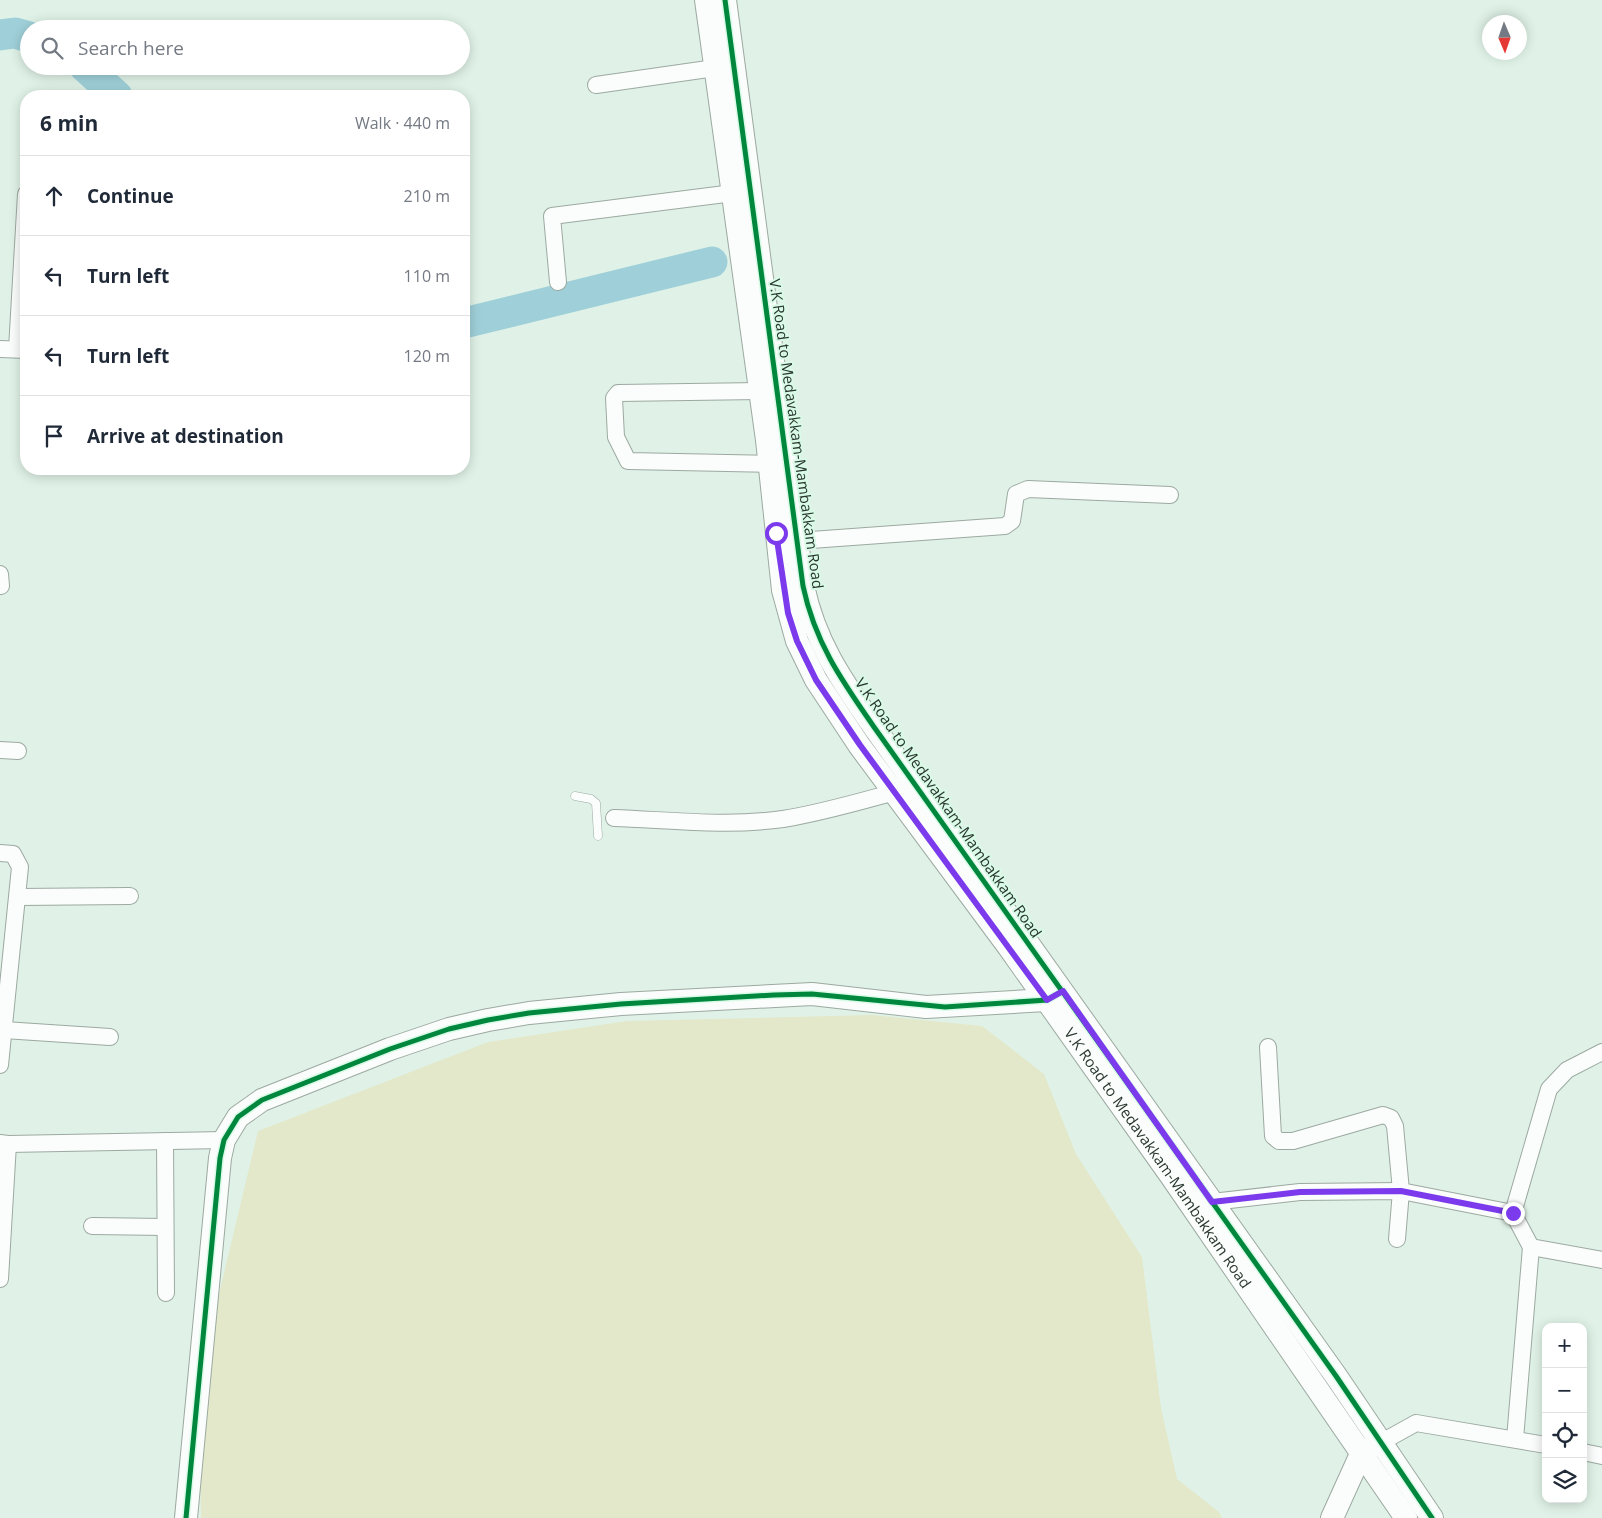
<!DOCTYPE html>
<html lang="en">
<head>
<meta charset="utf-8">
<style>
  :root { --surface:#fff; --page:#f2f2f3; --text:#1f2937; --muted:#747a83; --line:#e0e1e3 }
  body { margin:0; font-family:"Open Sans",sans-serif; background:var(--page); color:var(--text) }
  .controls { position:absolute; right:15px; bottom:15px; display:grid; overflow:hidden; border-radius:10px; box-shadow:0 2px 12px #0003 }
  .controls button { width:45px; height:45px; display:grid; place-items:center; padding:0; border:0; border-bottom:1px solid var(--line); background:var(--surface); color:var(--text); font:25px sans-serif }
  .compass { position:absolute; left:1482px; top:15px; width:45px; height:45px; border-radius:50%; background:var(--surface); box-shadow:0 2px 12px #0003; rotate:178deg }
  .stop { position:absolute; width:15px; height:15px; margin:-11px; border:4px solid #7c3aed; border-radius:50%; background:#fff }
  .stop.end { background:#7c3aed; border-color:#fff; box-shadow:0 1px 5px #0008 }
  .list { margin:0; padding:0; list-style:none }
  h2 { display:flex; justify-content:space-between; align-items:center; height:65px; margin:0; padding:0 20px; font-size:21px }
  h2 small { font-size:16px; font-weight:400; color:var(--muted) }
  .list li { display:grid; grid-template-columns:32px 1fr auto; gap:15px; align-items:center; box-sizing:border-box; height:80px; padding:0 20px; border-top:1px solid var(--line) }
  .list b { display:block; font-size:19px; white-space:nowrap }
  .list em { font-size:16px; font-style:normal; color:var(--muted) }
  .icon { flex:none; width:28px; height:28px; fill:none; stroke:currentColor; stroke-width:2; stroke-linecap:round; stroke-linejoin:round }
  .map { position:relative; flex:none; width:1602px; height:1518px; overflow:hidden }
  .search { position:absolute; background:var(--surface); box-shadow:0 2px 12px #0003; left:20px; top:20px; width:450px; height:55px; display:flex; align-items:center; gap:12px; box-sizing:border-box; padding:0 18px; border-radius:28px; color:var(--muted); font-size:19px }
  .panel { position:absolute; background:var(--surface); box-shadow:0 2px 12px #0003; left:20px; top:90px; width:450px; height:385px; border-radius:20px }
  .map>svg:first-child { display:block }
  .green { fill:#e2e8c9 }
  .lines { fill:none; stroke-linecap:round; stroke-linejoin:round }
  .river { stroke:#9fd0d9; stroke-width:31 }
  .lane-casing { stroke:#9ca9a1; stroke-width:9 }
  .street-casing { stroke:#9ca9a1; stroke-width:18 }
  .secondary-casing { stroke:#9ca9a1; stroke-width:24 }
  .lane { stroke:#fafdfb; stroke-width:8 }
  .street { stroke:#fafdfb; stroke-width:16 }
  .secondary { stroke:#fafdfb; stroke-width:22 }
  .cycleway-casing { stroke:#d8fae6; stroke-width:8 }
  .cycleway { stroke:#00873e; stroke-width:5 }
  .route { stroke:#7c3aed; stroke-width:6 }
  .labels { text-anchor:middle; stroke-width:4; stroke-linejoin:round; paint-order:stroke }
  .street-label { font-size:15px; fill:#29362e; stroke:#d8fae6 }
</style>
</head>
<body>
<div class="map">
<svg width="1602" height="1518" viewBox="0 0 1602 1518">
  <rect width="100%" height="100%" fill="#e0f2e7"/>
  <polygon class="green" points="872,1015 982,1026 1044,1074 1076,1154 1142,1257 1161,1408 1177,1479 1219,1512 1222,1518 201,1518 199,1378 258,1131 488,1042 627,1021"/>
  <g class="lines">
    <g class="river">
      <polyline points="0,35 15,33 29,37"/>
      <polyline points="84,66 117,96"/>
      <polyline points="464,323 712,262"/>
    </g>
    <g class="lane-casing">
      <polyline id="lane" points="575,796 591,799 596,803 598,836"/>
    </g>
    <g class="street-casing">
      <g id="street">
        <polyline points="596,85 715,68"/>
        <polyline points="558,282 552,216 733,193"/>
        <polyline points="0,349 26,350"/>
        <polyline points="17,349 26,194"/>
        <polyline points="760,391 618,393 614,398 616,437 628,461 780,464"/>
        <polyline points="797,541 1005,526 1012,521 1016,494 1028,489 1170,495"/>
        <polyline points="0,574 1,586"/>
        <polyline points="0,750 18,751"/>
        <path d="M614,818C670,820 727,827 783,819C821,813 858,802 895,792"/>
        <polyline points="0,853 13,854 20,867 0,1065"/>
        <polyline points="18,897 130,896"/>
        <polyline points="4,1030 110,1037"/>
        <polyline points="1268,1047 1273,1136 1279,1141 1293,1141 1383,1115 1391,1118 1395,1126 1401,1191 1397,1239"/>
        <polyline points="165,1141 166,1293"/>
        <polyline points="0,1143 8,1144 0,1279"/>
        <polyline points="8,1144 224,1140"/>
        <polyline points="1212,1202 1300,1192 1401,1191 1513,1213 1531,1247 1602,1260"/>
        <polyline points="1513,1213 1549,1089 1567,1070 1602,1052"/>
        <polyline points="92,1226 165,1227"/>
        <polyline points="1515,1439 1531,1247"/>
        <polyline points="1380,1443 1416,1423 1546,1445"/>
        <polyline points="1583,1452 1602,1456"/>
      </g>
    </g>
    <g class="secondary-casing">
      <g id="secondary">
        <path id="s1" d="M706,0L767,440L783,590L797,641L816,680L859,745L1008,946L1171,1176L1406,1518"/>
        <path d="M725,0L803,586C815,643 842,681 874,727L1336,1376L1432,1518"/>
        <polyline points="186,1518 220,1158 224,1140 238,1117 262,1100 390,1049 449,1029 488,1020 529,1013 621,1004 812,994 926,1007 1047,1000 1057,995"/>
        <polyline points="1332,1518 1361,1454 1370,1448"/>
      </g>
    </g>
    <use href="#lane" class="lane"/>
    <use href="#street" class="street"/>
    <use href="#secondary" class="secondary"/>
    <g class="cycleway-casing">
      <g id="cycleway">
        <path d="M725,0L803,586C815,643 842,681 874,727L1336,1376L1432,1518"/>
        <polyline points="186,1518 220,1158 224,1140 238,1117 262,1100 390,1049 449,1029 488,1020 529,1013 621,1004 774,995 812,994 945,1007 1047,1000 1063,991"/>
      </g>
    </g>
    <use href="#cycleway" class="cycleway"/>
  </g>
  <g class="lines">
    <polyline class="route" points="776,533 788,613 797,641 816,680 860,745 1047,1000 1063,991 1212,1202 1300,1192 1401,1191 1513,1213"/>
  </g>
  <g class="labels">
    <g class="street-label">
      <text transform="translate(796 434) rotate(82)" y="5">V.K Road to Medavakkam-Mambakkam Road</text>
      <text transform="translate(948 808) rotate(55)" y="5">V.K Road to Medavakkam-Mambakkam Road</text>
      <text dy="5" stroke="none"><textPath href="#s1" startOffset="1279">V.K Road to Medavakkam-Mambakkam Road</textPath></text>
    </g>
  </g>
</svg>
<div class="controls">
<button>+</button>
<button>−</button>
<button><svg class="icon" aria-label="locate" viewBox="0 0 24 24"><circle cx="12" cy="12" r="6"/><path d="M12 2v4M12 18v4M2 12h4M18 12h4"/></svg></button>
<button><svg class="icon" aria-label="layers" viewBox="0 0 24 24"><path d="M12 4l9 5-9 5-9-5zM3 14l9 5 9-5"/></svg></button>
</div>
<svg class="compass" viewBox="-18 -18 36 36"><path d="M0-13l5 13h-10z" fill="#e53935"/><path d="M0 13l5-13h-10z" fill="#747a83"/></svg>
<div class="stop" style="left:776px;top:533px"></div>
<div class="stop end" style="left:1513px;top:1213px"></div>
<div class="search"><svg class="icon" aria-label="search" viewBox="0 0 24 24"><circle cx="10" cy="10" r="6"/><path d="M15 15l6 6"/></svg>Search here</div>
<section class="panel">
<h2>6 min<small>Walk · 440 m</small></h2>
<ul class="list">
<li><svg class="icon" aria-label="ahead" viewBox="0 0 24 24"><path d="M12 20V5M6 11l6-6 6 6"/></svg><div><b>Continue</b></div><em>210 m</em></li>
<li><svg class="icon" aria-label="left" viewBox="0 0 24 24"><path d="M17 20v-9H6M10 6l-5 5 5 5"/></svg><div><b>Turn left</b></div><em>110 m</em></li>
<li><svg class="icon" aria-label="left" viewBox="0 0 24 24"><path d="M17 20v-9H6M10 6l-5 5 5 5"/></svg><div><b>Turn left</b></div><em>120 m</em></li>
<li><svg class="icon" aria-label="arrive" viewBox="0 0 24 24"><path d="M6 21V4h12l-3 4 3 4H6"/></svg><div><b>Arrive at destination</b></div></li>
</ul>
</section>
</div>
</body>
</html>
